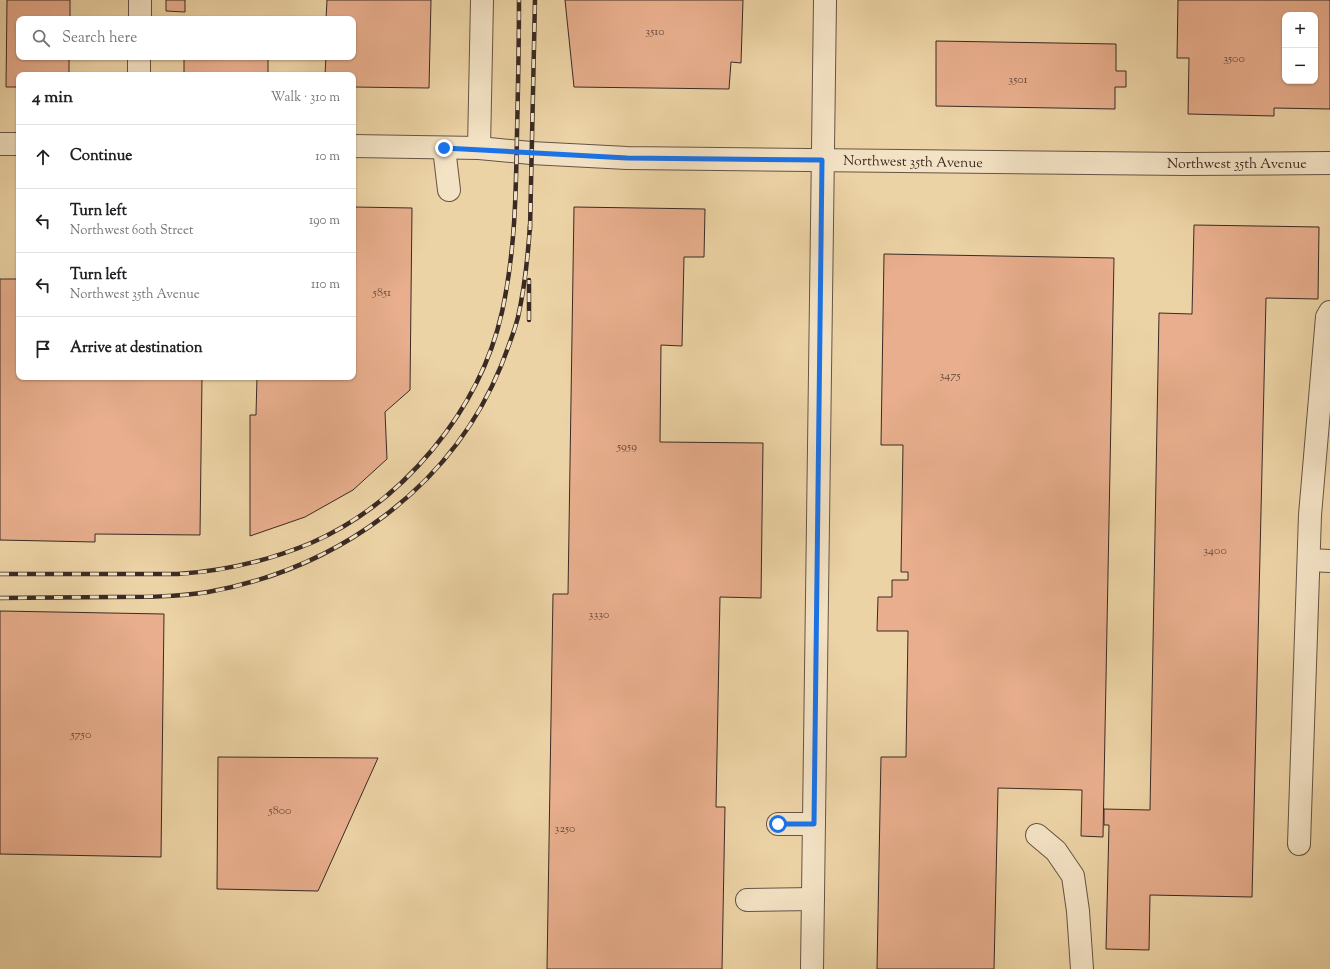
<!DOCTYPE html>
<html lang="en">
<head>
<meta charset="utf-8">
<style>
  :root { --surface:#fff; --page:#f2f2f2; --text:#202124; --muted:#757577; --line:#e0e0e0 }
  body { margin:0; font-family:"Sorts Mill Goudy",serif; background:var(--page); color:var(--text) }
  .controls { position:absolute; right:12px; top:12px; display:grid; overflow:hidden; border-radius:8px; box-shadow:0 1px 3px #0004 }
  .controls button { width:36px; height:36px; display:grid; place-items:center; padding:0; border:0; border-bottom:1px solid var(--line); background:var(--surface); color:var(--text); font:20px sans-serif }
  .stop { position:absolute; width:12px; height:12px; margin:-9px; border:3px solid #1a73e8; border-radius:50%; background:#fff }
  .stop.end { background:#1a73e8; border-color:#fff; box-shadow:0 1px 4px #0008 }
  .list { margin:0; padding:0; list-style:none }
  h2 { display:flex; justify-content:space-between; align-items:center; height:52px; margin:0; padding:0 16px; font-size:17px }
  h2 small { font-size:13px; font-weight:400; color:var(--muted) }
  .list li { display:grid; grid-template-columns:26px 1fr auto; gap:12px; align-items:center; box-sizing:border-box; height:64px; padding:0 16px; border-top:1px solid var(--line) }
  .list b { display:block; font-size:15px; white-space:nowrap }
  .list p { margin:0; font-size:13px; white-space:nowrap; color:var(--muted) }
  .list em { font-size:13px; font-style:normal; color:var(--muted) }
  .icon { flex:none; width:22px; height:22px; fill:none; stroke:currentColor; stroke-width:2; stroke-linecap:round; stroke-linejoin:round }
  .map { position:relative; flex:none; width:1330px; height:969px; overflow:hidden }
  .search { position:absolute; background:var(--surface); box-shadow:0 1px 3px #0004; left:16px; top:16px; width:340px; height:44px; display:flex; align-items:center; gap:10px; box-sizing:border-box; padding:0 14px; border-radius:8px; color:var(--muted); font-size:15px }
  .panel { position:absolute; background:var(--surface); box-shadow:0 1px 3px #0004; left:16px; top:72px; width:340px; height:308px; border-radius:8px }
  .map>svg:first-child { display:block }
  .building { fill:#e8ae8d; stroke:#3a2a24; fill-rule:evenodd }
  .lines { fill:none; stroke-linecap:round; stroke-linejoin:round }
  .minor-casing { stroke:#665444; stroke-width:24 }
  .minor { stroke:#f3e2c4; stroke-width:22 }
  .rail-casing { stroke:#3a2a24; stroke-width:4.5 }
  .rail { stroke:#f3e2c4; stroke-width:3; stroke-dasharray:9; stroke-linecap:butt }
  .route { stroke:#1a73e8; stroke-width:5 }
  .labels { text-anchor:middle; stroke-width:3; stroke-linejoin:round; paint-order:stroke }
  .number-label { font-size:12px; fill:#664b3e }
  .street-label { font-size:14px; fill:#3a2a24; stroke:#f3e2c4 }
</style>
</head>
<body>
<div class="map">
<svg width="1330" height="969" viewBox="0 0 1330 969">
  <rect width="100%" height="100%" fill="#ecd3a5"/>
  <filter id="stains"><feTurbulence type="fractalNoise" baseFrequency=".005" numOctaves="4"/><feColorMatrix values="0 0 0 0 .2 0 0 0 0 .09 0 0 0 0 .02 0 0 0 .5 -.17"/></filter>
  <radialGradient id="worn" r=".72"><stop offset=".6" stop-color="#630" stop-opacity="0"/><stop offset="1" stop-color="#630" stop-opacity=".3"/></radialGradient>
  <g class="building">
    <polygon points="7,0 70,0 70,19 19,19 19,57 69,57 69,75 19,75 19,87 6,87"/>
    <polygon points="166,0 185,0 185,12 166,11"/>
    <polygon points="327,0 431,0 429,88 353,87 353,75 325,75 326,57 353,57 353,19 326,19"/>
    <polygon points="565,0 743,0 741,63 731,62 729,89 574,87"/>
    <path d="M1178,0H1330V109L1274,108V116L1188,114L1189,58H1177ZM1285,15H1315V81H1285Z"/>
    <polygon points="936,41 1116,44 1116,71 1126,71 1126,87 1115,87 1115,109 936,106"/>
    <rect x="184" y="57" width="84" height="18"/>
    <polygon points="353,207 412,208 410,390 385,412 387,459 353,490 305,517 250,536 250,415 256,415 257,377 353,377"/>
    <polygon points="574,207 705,209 704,257 684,257 682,346 661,345 660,442 763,443 761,598 720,597 716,807 725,807 722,969 547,969 553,594 568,594"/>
    <polygon points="1194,225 1319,227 1318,299 1266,298 1252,897 1150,895 1149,950 1106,949 1109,825 1104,825 1104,809 1150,810 1159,313 1192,314"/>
    <polygon points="884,254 1114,258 1103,837 1081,836 1082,790 998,788 994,969 877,969 881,757 906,757 908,631 877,631 878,597 892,597 892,580 908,580 908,572 901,572 903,445 881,445"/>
    <polygon points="0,279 19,279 19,377 202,377 200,535 95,534 95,542 0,540"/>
    <polygon points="0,611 164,614 161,857 0,854"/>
    <polygon points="218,757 378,758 318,891 217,889"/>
  </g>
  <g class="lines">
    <g class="minor-casing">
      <g id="minor">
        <polyline points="140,19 140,0"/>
        <polyline points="139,75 139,57"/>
        <polyline points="0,144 19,144"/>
        <polyline points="353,146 479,148 531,153 627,158 1186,164 1330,163"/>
        <polyline points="444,148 449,190"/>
        <polyline points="479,148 482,0"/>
        <polyline points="1309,560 1330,561"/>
        <polyline points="778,824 814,824"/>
        <polyline points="1037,835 1056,851 1073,876 1078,911 1082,969"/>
        <polyline points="1299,844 1310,515 1327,317 1330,312"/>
        <polyline points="747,900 813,899"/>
        <polyline points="812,969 825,0"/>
      </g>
    </g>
    <use href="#minor" class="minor"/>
    <g class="rail-casing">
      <g id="rail">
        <polyline points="530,230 535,0"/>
        <polyline points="529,320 529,280"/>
        <path d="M0,574H178C224,571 268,561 311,543C403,503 480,410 502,312C515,253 516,194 517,134C518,89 519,45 519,0"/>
        <path d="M0,598C37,598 74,597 112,597C144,597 176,597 208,592C337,569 451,488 501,366C507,350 514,333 518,317C525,286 528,256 530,225"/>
      </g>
    </g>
    <use href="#rail" class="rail"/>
  </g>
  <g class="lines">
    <polyline class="route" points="444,148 627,158 822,160 814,824 778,824"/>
  </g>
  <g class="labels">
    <g class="number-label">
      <text x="655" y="35">3510</text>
      <text x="1234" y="62">3500</text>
      <text x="1018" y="83">3501</text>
      <text x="382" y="296">5851</text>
      <text x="950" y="379">3475</text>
      <text x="627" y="450">5959</text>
      <text x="1215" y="554">3400</text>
      <text x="599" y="618">3330</text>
      <text x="81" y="738">5750</text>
      <text x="280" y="814">5800</text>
      <text x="565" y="832">3250</text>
    </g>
    <g class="street-label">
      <text transform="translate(913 161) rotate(1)" y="5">Northwest 35th Avenue</text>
      <text x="1237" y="168">Northwest 35th Avenue</text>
    </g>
  </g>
  <rect width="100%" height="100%" filter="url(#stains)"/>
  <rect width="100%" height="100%" fill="url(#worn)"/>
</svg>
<div class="controls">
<button>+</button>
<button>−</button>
</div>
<div class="stop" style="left:778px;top:824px"></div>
<div class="stop end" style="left:444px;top:148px"></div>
<div class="search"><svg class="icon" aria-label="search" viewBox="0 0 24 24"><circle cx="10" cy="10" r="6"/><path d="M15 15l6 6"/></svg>Search here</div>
<section class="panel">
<h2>4 min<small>Walk · 310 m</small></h2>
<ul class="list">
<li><svg class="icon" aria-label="ahead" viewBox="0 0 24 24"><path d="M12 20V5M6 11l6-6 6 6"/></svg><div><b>Continue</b></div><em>10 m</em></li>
<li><svg class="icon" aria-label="left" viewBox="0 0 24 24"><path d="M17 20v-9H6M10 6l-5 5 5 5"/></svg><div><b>Turn left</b><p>Northwest 60th Street</p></div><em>190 m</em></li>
<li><svg class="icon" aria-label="left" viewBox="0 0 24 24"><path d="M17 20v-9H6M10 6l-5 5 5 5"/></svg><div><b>Turn left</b><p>Northwest 35th Avenue</p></div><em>110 m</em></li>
<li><svg class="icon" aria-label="arrive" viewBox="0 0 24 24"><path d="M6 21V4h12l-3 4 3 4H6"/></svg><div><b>Arrive at destination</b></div></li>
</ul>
</section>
</div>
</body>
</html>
